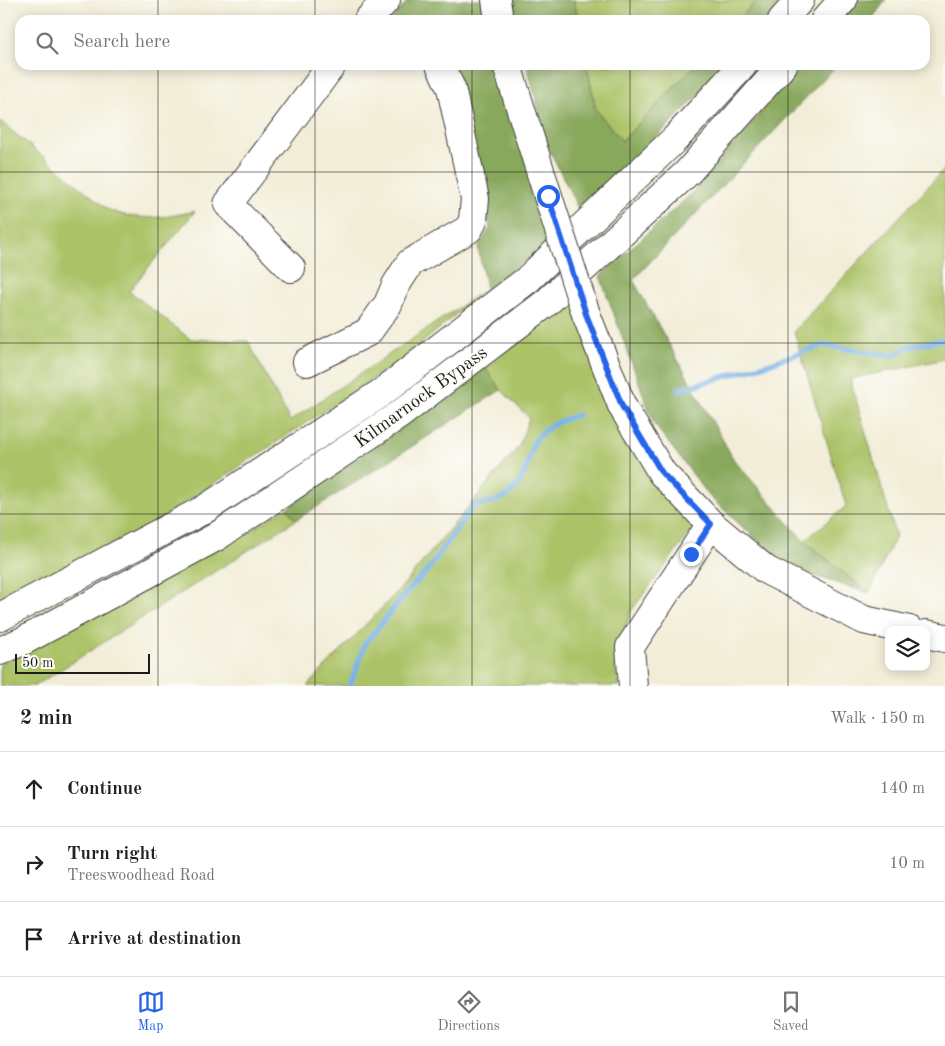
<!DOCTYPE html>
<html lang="en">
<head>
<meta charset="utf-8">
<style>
  :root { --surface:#fff; --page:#f6f6f6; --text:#202124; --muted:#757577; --line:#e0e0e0; --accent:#2563eb }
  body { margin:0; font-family:"Old Standard TT",serif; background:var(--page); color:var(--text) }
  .controls { position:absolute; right:15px; bottom:15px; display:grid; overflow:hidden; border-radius:10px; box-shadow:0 2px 12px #0003 }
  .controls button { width:45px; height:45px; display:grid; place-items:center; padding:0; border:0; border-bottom:1px solid var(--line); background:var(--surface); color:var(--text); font:25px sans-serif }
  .scale { position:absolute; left:15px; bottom:12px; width:135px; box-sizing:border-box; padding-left:5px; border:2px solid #1c1c1c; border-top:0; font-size:14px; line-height:18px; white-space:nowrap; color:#1c1c1c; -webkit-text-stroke:4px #fdfcf7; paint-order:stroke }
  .stop { position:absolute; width:15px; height:15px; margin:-11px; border:4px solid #2563eb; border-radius:50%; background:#fff }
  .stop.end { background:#2563eb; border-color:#fff; box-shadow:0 1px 5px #0008 }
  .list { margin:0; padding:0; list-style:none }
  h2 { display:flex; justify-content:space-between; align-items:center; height:65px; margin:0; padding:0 20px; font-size:21px }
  h2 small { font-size:16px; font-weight:400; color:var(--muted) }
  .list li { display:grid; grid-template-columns:32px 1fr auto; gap:15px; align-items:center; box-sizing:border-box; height:75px; padding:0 20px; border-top:1px solid var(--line) }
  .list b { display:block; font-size:19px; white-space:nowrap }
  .list p { margin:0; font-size:16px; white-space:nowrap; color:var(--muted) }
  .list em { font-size:16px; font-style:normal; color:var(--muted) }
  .icon { flex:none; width:28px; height:28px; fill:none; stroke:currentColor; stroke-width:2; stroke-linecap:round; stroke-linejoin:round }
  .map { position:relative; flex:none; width:945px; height:686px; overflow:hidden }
  .search { position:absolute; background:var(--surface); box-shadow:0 2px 12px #0003; left:15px; right:15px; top:15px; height:55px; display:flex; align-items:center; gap:12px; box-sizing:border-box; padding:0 18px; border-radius:15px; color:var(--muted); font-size:19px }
  .sheet { height:290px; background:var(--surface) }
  nav { display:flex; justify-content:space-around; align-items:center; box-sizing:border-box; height:70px; border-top:1px solid var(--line); background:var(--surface); font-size:14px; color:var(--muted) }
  nav a { display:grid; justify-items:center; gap:2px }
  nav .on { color:var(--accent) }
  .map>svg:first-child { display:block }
  .green { fill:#abc266; stroke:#646f41 }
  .forest { fill:#88a85b; stroke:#52623c }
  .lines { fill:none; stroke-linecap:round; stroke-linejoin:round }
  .stream { stroke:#72afe4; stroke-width:5.5 }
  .minor-casing { stroke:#3c3b38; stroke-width:30 }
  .highway-casing { stroke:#3c3b38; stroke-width:30 }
  .minor { stroke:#fff; stroke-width:28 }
  .highway { stroke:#fff; stroke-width:28 }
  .minor-bridge-casing { stroke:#3c3b38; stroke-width:30; stroke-linecap:butt }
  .minor-bridge { stroke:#fff; stroke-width:28 }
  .route { stroke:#2563eb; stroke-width:6 }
  .grid { fill:none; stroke:#1c1c1c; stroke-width:1; stroke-opacity:0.55 }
  .labels { text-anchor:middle; stroke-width:4.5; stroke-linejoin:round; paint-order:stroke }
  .street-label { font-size:19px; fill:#1c1c1c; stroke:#fdfcf7 }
</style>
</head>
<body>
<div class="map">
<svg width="945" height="686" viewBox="0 0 945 686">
  <rect width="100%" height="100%" fill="#fdfcf7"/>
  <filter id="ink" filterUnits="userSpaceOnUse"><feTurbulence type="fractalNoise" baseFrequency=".02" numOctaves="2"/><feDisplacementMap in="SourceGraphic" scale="10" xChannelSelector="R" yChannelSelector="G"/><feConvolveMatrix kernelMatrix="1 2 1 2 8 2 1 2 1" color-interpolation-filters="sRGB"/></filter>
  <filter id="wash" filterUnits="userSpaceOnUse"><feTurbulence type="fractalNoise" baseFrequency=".0096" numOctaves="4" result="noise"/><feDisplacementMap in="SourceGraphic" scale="20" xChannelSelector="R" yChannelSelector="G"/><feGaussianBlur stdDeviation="1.12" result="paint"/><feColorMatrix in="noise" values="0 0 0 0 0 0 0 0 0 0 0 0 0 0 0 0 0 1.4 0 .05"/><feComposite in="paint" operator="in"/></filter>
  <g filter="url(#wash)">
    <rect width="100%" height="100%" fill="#f2edd7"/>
    <g class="green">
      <polygon points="574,0 757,0 738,20 578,20"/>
      <polygon points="587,65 695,65 622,141 596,110"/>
      <path d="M0,121L107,209C135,222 166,218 195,211L129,291L190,339L248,341L290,421L486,289L404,358L148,527L0,598Z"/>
      <polygon points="945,168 945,359 850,379 896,536 869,593 804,541 846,506 794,331"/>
      <polygon points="572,297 632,451 695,526 631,611 615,668 620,686 307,686 400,589 519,446 529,418 501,390 485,368"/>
      <polygon points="287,508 296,520 35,686 0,686 0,664 240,537"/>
    </g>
    <g class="forest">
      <polygon points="409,0 488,0 492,20 391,20"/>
      <polygon points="512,0 574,0 578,20 515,20"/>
      <polygon points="757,0 786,0 769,20 738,20"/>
      <polygon points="856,0 886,0 871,20 839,20"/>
      <polygon points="452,65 502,65 552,242 486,289 478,247 490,228"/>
      <polygon points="527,65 587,65 596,110 622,141 695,65 728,65 581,214 548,147"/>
      <polygon points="800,65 837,65 633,280 734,460 804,541 869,593 786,567 711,498 654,424 600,276 690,195"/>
      <polygon points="485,368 501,390 296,520 287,508"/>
    </g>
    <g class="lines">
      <g class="stream">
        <polyline points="678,390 765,365 823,345 892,356 907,347 945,339"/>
        <path d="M350,686L365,644L407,592L427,571L474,505C508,501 519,492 529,459C531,454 532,446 535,441C545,426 562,420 578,415"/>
      </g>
    </g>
  </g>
  <g filter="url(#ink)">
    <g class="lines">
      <g class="minor-casing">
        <g id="minor">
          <polyline points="496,0 499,20"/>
          <polyline points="368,20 386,0"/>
          <polyline points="507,65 548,196"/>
          <polyline points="291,268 228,204 332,65"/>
          <polyline points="586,314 622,406 662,473 711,524 766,570 864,620 909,630"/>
          <polyline points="307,362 368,332 388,304 396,285 410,263 469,229 473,220 475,199 451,88 440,65"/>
          <polyline points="926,634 945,638"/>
          <polyline points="633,686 630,647 711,524"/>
        </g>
      </g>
      <g class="highway-casing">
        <g id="highway">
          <polyline points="782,20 800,0"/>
          <polyline points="825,20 843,0"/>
          <polyline points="0,617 205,509 381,393 527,280 675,139 743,65"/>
          <polyline points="0,651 25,640 216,537 399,415 546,303 687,173 783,65"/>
        </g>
      </g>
      <use href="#minor" class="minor"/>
      <use href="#highway" class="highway"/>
      <g class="minor-bridge-casing">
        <polyline id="minor-bridge" points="548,196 586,314"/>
      </g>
      <use href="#minor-bridge" class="minor-bridge"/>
    </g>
  </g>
  <g class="lines" filter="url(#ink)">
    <polyline class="route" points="548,196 586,314 622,406 662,473 711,524 691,554"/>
  </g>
  <path class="grid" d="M158,0V20M315,0V20M472,0V20M630,0V20M788,0V20M158,65V686M315,65V686M472,65V686M630,65V686M788,65V686M0,172H945M0,343H945M0,514H945"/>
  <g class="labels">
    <g class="street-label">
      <text transform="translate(420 396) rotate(-36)" y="7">Kilmarnock Bypass</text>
    </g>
  </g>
</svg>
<div class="controls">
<button><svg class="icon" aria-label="layers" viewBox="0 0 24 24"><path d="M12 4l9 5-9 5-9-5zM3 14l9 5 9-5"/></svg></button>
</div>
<div class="scale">50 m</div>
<div class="stop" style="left:548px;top:196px"></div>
<div class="stop end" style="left:691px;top:554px"></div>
<div class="search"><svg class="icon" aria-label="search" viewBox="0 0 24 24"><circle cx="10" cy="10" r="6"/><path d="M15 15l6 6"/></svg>Search here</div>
</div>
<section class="sheet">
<h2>2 min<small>Walk · 150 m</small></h2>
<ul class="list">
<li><svg class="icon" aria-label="ahead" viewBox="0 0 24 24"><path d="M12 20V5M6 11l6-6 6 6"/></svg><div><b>Continue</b></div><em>140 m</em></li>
<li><svg class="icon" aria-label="right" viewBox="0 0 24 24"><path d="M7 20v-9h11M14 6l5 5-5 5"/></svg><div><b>Turn right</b><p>Treeswoodhead Road</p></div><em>10 m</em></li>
<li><svg class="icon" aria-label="arrive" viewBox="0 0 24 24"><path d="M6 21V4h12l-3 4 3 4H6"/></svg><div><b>Arrive at destination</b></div></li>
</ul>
</section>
<nav>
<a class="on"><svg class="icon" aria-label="map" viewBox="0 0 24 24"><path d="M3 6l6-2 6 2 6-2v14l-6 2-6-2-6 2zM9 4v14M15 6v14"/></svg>Map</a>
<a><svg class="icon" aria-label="directions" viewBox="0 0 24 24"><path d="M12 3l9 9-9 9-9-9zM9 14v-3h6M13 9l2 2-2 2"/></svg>Directions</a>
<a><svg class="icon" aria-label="saved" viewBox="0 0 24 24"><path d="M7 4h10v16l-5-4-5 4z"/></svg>Saved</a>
</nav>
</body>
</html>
